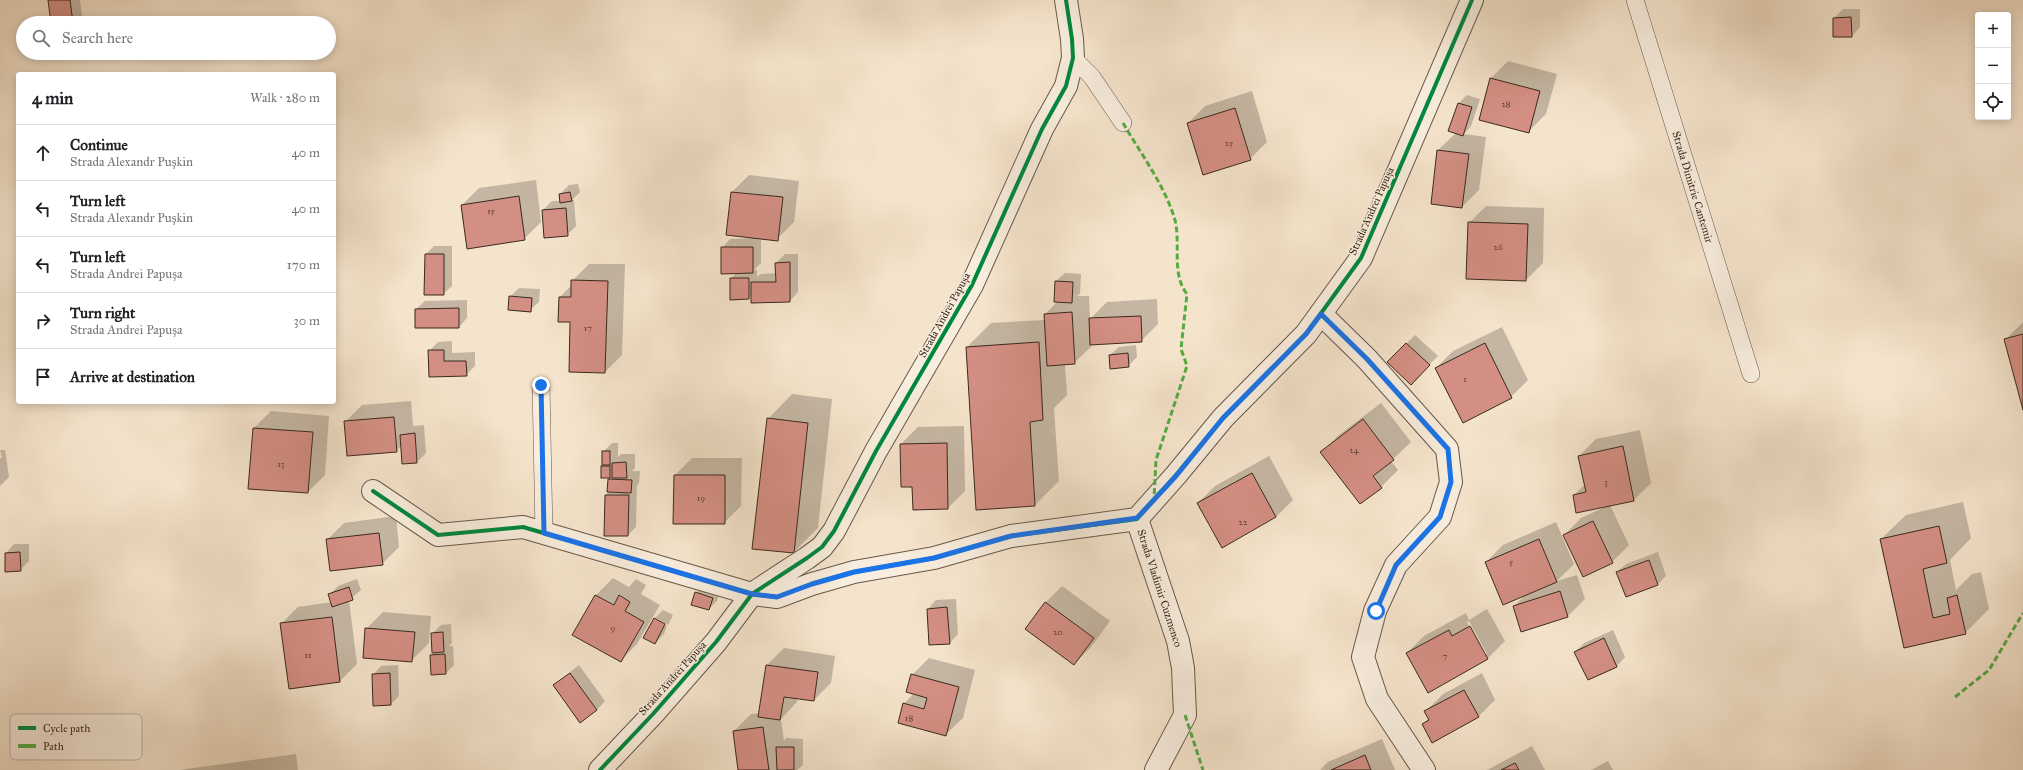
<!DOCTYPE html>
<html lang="en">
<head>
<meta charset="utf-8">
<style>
  :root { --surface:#fff; --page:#f6f6f6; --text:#202124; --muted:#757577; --line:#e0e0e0 }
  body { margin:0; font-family:"IM FELL Great Primer",serif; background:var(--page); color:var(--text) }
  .controls { position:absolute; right:12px; top:12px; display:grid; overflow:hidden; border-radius:4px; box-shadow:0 2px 10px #0003 }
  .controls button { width:36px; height:36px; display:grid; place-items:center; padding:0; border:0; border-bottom:1px solid var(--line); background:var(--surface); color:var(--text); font:20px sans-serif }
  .stop { position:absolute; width:12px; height:12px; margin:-9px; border:3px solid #1a73e8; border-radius:50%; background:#fff }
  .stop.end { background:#1a73e8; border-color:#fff; box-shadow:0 1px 4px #0008 }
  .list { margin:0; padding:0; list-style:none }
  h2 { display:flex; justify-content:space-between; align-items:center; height:52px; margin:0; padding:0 16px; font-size:17px }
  h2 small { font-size:13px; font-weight:400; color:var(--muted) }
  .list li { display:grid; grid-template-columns:26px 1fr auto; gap:12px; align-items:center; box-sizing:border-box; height:56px; padding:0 16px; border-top:1px solid var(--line) }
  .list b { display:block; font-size:15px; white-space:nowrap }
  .list p { margin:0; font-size:13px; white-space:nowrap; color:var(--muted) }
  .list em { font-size:13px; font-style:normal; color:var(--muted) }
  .icon { flex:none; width:22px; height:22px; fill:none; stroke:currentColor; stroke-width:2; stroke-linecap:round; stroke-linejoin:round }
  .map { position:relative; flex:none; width:2023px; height:770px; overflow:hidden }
  .search { position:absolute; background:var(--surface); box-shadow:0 2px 10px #0003; left:16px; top:16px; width:320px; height:44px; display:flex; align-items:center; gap:10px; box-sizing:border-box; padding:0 14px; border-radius:22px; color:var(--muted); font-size:15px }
  .panel { position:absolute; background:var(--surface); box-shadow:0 2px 10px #0003; left:16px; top:72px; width:320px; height:332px; border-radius:4px }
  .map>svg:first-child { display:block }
  .shadow { fill:#0003; fill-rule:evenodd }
  .building { fill:#d48f84; stroke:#3a291c }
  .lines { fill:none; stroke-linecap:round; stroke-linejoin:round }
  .lane-casing { stroke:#695848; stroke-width:18 }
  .street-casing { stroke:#695848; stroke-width:24 }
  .lane { stroke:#f8edde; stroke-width:17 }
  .street { stroke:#f8edde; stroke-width:22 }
  .quiet { stroke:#55ab43; stroke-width:3; stroke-dasharray:6 3; stroke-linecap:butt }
  .cycleway-casing { stroke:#f8edde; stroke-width:6 }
  .cycleway { stroke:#00873e; stroke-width:4 }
  .route { stroke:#1a73e8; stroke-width:5 }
  .labels { text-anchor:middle; stroke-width:3; stroke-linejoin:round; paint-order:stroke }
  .number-label { font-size:9px; fill:#604236 }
  .street-label { font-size:11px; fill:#3a291c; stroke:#f8edde }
  .key { fill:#f8edde; stroke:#bfb2a4; stroke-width:1 }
  .key-label { font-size:11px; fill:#3a291c }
</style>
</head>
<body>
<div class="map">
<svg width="2023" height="770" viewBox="0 0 2023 770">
  <rect width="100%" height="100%" fill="#f5e4cc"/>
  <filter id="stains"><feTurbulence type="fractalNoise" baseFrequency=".005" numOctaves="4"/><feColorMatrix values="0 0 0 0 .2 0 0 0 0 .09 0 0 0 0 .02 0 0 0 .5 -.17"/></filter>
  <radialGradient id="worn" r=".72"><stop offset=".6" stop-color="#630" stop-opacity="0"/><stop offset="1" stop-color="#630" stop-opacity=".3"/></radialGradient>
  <g class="shadow">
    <polygon points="49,0 80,0 82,15 74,23 52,23"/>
    <polygon points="1843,9 1860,9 1860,27 1852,36 1834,18"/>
    <polygon points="1508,61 1557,74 1546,114 1529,131 1480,119 1491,78"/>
    <polygon points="1252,91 1267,142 1250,159 1188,123 1205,106"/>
    <polygon points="1467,95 1480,99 1471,126 1464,134 1486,137 1479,190 1462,207 1438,150 1456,133 1449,131 1459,103"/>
    <polygon points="749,175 799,181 794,222 777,239 761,238 761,263 754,270 757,270 757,277 761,274 777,273 776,263 785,254 798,254 798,292 790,301 752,295 749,298 731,279 737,272 722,248 730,239 756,238 732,192"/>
    <polygon points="536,180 541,222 524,239 462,205 479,188"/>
    <polygon points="578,184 580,192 572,200 574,200 576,226 567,235 543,210 552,201 561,201 560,194 569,185"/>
    <polygon points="1486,206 1544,208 1543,263 1526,280 1469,223"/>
    <polygon points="434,246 452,246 452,286 443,294 426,254"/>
    <polygon points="589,264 625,264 622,355 605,372 571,321 560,297 572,285 572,281"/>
    <polygon points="1065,273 1081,274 1080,294 1077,296 1089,296 1090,319 1107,302 1157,299 1158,324 1141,341 1091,344 1092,346 1074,363 1065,364 1067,395 1054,408 1059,481 1035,505 967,347 991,323 1045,320 1045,314 1057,302 1056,281"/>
    <polygon points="519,288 540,289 539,302 530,310 510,297"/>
    <polygon points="467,300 467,318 459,327 416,309 425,301"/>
    <polygon points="2023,322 2023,406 2005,340"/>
    <polygon points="1502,327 1528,380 1511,397 1436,368 1453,351"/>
    <polygon points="1415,335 1438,356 1411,383 1389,362"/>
    <polygon points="452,341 452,353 475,352 475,366 466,375 430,376 429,351 438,342"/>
    <polygon points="1136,345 1137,357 1128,366 1110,355 1119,347"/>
    <polygon points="792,394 832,399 818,528 794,552 768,419"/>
    <polygon points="411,401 413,426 424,425 426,453 417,462 403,463 402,445 396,451 345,422 362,405"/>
    <polygon points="1381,403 1411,442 1391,461 1398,470 1381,487 1322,452 1339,435"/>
    <polygon points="271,411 329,416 325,475 308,492 249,488 254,428"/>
    <polygon points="964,426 965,491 948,508 913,486 901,444 918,427"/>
    <polygon points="1640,430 1651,483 1634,500 1610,505 1629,545 1612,562 1564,535 1581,518 1607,506 1574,495 1585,484 1579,456 1596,439"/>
    <polygon points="612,443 618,443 618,457 621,454 635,454 635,468 632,471 640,471 639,483 637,486 636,527 628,535 606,495 610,491 609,479 611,477 602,477 603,452"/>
    <polygon points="0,450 5,450 9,477 0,486 0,458 2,458"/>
    <polygon points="1269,456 1293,500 1276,517 1198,503 1215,486"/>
    <polygon points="692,458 742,458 741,506 724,523 675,475"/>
    <polygon points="1963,502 1971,538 1950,560 1956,590 1972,574 1981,572 1989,609 1965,633 1905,647 1881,539 1906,515"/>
    <polygon points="396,516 399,547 382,564 327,540 344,523"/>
    <polygon points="1556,522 1574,564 1557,581 1577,575 1585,599 1568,616 1514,606 1526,594 1486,562 1503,545"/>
    <polygon points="14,544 29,544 29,561 20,570 6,553"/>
    <polygon points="1658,552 1666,576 1658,584 1626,596 1617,572 1626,564"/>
    <polygon points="613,578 629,587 636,579 646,585 641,594 660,605 637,644 620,661 573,634 596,595"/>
    <polygon points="357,579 361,590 349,600 357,664 340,681 290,688 281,624 298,607 332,602 329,595 338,586"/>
    <polygon points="704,584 721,589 717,601 709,609 696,593"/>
    <polygon points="1062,586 1110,621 1091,647 1074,664 1045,603"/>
    <polygon points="956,599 958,634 950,643 928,609 936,600"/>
    <path d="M1487,609L1505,641L1488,658L1428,691L1407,653L1424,636L1466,613L1469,620ZM1469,621L1487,654H1484L1467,622Z"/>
    <polygon points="663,610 673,615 668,625 656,618 656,620 667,626 664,634 655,643 654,619"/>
    <polygon points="383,612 431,616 429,643 412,660 366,629"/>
    <polygon points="451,624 452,643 449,646 453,646 454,665 446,673 431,656 433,653 432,634 441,625"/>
    <polygon points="1613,630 1625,657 1617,666 1588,679 1575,652 1584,643"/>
    <polygon points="784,648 835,656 831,683 814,700 798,698 797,702 781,719 784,741 786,738 803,739 803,765 797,770 739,770 734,731 751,714 760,713 767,665"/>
    <polygon points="929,658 975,670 963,718 945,735 904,704 914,693 912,675"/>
    <polygon points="398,665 399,696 391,704 373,675 381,666"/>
    <polygon points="579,665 605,701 597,710 554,685"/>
    <polygon points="1482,673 1495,700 1478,717 1423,725 1429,718 1426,711 1443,694"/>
    <polygon points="1382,739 1395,770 1320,770 1328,762"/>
    <polygon points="1532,746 1545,770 1487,770"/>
    <polygon points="296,754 298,770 179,770"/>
    <polygon points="1608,761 1613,770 1591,770"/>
  </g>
  <g class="building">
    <polygon points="48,0 70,0 73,23 51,23"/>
    <polygon points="1851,17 1852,37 1833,37 1833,18"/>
    <polygon points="1490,78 1540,91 1529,133 1479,120"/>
    <polygon points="1458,103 1472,107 1463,136 1448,131"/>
    <polygon points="1235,108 1251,160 1203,175 1187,123"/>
    <polygon points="1437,150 1469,154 1462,208 1431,204"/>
    <polygon points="570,192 572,201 560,203 559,194"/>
    <polygon points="731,192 783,197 778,241 726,235"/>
    <polygon points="519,196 525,240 467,249 461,205"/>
    <polygon points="566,208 568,236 544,238 542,210"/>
    <polygon points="1468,222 1528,224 1526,281 1466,279"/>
    <polygon points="721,247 753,247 753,273 721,274"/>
    <polygon points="425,254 444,254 444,295 424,295"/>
    <polygon points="790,262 790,302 751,303 751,282 776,282 775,263"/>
    <polygon points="730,278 749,278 749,299 730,300"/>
    <polygon points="571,280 608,281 605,373 569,372 570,322 558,322 559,297 571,297"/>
    <polygon points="1055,281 1073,282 1072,303 1054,302"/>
    <polygon points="509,296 532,298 531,312 508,310"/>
    <polygon points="459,308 459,328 415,328 415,309"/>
    <polygon points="1072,312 1075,364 1047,366 1044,314"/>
    <polygon points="1141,316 1142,342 1090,345 1089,318"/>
    <polygon points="2023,334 2023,410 2004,339"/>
    <polygon points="1039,342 1043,420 1030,422 1035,506 976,510 966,347"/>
    <polygon points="1406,343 1430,365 1411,385 1387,362"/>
    <polygon points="1485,343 1512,398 1463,423 1435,368"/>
    <polygon points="428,350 444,350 444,361 466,361 467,376 429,377"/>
    <polygon points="1128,353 1129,367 1110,369 1109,355"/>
    <polygon points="394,417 397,452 347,456 344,421"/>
    <polygon points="767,418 808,423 794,553 752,549"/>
    <polygon points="1363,419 1394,460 1373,476 1382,488 1360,504 1320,452"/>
    <polygon points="253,428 313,432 308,493 248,489"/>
    <polygon points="415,433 417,463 402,464 400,435"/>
    <polygon points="947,443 948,509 913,510 912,487 901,487 900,444"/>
    <polygon points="1623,446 1634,501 1576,513 1573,495 1586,492 1578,456"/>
    <rect x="602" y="451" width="8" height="14"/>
    <polygon points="626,462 627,478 612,478 612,463"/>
    <rect x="601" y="466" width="9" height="12"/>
    <polygon points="1252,473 1276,517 1222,548 1197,503"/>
    <polygon points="674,475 725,475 725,524 673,524"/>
    <polygon points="608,479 632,480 631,493 607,492"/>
    <polygon points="605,495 629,495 628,536 604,536"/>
    <polygon points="1593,521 1613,563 1583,577 1563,535"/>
    <polygon points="1939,526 1947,563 1923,569 1933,618 1950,614 1947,598 1957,595 1966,634 1904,648 1880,539"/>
    <polygon points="379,533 383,565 330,571 326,539"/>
    <polygon points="1539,539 1557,582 1503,605 1485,562"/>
    <polygon points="20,552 21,571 5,572 5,553"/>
    <polygon points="1649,560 1658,585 1626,597 1616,572"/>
    <polygon points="349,587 353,600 332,607 328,594"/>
    <polygon points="1560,591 1568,617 1521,632 1513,606"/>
    <polygon points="695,592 713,598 709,610 691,605"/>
    <polygon points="595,595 614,605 619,595 630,602 625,611 644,622 621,662 572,635"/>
    <polygon points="1045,602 1094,638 1074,665 1025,629"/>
    <polygon points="947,607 950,644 929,645 927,609"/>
    <polygon points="332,617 340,682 289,689 280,623"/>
    <polygon points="654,618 665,624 655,644 643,638"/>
    <polygon points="1470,626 1488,659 1428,693 1406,653 1449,630 1452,636"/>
    <polygon points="365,628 415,632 412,662 363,658"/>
    <polygon points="443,632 444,652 432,653 431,633"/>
    <polygon points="1604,638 1617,667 1588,680 1574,652"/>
    <polygon points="445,654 446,674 431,675 430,655"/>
    <polygon points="766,665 818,672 814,701 784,697 780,720 758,717"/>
    <polygon points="390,673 391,705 373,706 372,674"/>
    <polygon points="570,673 597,710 580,723 553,685"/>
    <polygon points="911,674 959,687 946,736 898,723 903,703 924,709 927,698 906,692"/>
    <polygon points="1464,690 1479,717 1432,743 1422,724 1429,720 1424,711"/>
    <polygon points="763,727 769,770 738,770 733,731"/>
    <polygon points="776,747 794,747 794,770 777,770"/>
    <polygon points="1365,755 1371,770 1331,770"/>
    <polygon points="1515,763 1519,770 1501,770"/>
  </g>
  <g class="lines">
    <g class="lane-casing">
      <g id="lane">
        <polyline points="1635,0 1751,374"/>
        <polyline points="1073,58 1092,77 1123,123"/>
        <polyline points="541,385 544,533"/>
      </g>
    </g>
    <g class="street-casing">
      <g id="street">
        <polyline points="1321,314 1367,359 1447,449 1451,482 1440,517 1396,565 1375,611 1363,657 1377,699 1424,770"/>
        <polyline points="373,491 438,535 523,527 752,594 777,597 812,584 854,572 934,558 1011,536 1137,519 1176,475 1223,418 1306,334 1361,258 1472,0"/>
        <polyline points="1137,519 1178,641 1183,668 1185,715 1156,770"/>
        <polyline points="600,770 653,714 716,642 752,594 807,558 822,547 834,531 876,451 972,285 1042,129 1066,86 1073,58 1072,39 1066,0"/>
      </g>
    </g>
    <use href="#lane" class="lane"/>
    <use href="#street" class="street"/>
    <g class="quiet">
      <path d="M1123,123C1141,154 1165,186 1175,220C1181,244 1171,274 1187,294L1181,349L1187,366L1156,460L1154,499"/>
      <polyline points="1955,697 1989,670 2023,613"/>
      <polyline points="1185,715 1203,770"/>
    </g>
    <g class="cycleway-casing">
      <g id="cycleway">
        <polyline points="373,491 438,535 523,527 752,594 777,597 812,584 854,572 934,558 1011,536 1137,519 1176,475 1223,418 1306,334 1361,258 1472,0"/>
        <polyline points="600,770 653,714 716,642 752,594 807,558 822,547 834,531 876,451 972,285 1042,129 1066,86 1073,58 1072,39 1066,0"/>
      </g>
    </g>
    <use href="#cycleway" class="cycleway"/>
  </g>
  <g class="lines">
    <polyline class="route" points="541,385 544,533 752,594 777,597 812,584 854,572 934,558 1011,536 1137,518 1176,476 1223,418 1306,334 1321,314 1367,359 1448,449 1451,482 1440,517 1396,565 1376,611"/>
  </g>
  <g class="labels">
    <g class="number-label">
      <text x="1506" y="107">28</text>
      <text x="1229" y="146">25</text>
      <text x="491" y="214">15</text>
      <text x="1498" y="250">26</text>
      <text x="588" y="331">17</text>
      <text x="1465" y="382">1</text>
      <text x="1354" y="453">24</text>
      <text x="281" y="467">13</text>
      <text x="1606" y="485">3</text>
      <text x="701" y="501">19</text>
      <text x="1243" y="525">22</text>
      <text x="1511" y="565">5</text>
      <text x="613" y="631">9</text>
      <text x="1058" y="635">20</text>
      <text x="308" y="658">11</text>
      <text x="1445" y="659">7</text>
      <text x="909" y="721">18</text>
    </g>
    <g class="street-label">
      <text transform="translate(1693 187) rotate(73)" y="4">Strada Dimitrie Cantemir</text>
      <text transform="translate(1371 211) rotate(-66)" y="4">Strada Andrei Papușa</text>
      <text transform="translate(944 315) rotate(-61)" y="4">Strada Andrei Papușa</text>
      <text transform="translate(1160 588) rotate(72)" y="4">Strada Vladimir Cuzmenco</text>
      <text transform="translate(672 678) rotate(-48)" y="4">Strada Andrei Papușa</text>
    </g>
  </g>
  <rect x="10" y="714" width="132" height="46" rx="6" class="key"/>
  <rect x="18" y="726" width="18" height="4" fill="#00873e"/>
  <rect x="18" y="744" width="18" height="4" fill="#55ab43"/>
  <g class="key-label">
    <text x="43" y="732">Cycle path</text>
    <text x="43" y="750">Path</text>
  </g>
  <rect width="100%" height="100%" filter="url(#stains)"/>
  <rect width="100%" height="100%" fill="url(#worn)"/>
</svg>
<div class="controls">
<button>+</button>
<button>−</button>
<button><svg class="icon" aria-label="locate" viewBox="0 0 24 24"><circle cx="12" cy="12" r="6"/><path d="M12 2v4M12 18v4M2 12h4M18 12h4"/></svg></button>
</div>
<div class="stop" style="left:1376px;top:611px"></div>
<div class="stop end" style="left:541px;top:385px"></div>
<div class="search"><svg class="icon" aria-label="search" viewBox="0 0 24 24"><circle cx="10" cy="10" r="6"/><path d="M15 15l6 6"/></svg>Search here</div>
<section class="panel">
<h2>4 min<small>Walk · 280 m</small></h2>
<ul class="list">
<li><svg class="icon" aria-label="ahead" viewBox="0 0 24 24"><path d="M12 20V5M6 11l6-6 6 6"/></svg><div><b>Continue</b><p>Strada Alexandr Pușkin</p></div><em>40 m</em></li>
<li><svg class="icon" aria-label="left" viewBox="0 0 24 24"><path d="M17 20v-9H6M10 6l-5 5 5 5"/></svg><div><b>Turn left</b><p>Strada Alexandr Pușkin</p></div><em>40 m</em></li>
<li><svg class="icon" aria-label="left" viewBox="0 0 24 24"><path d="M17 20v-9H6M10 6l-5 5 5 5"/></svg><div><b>Turn left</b><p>Strada Andrei Papușa</p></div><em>170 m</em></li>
<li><svg class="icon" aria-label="right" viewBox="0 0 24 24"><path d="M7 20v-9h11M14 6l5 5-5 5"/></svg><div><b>Turn right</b><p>Strada Andrei Papușa</p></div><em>30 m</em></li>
<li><svg class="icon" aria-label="arrive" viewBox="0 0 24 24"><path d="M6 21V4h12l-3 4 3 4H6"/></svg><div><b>Arrive at destination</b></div></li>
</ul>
</section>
</div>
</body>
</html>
